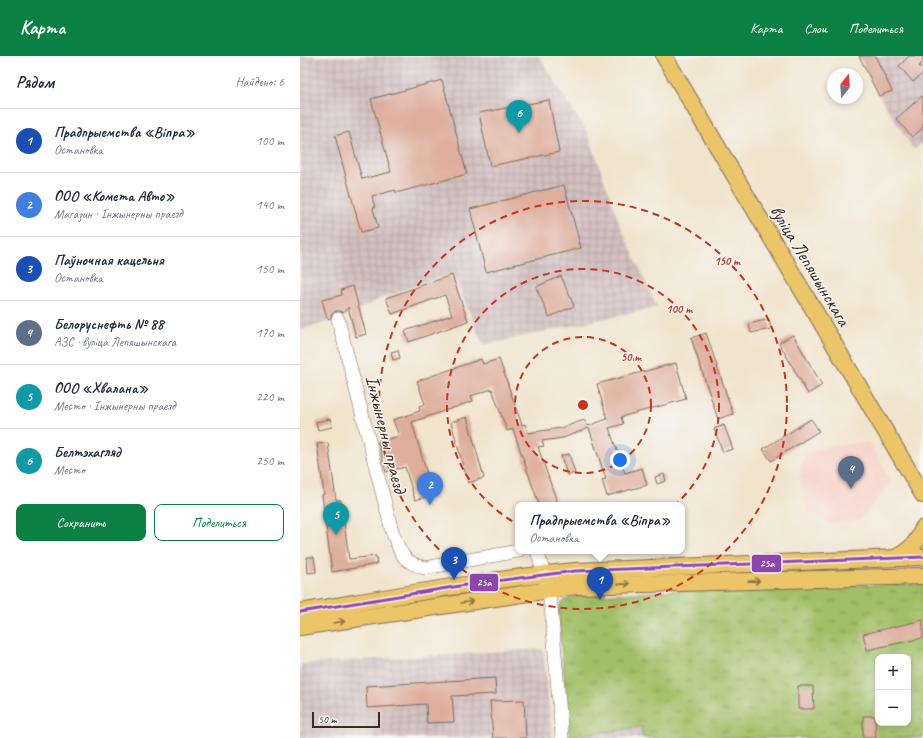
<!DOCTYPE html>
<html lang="ru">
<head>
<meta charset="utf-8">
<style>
  :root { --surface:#fff; --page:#f2f2f3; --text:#1f2937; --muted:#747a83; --line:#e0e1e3; --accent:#0b8043 }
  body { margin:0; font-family:Caveat,sans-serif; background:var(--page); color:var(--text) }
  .controls { position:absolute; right:12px; bottom:12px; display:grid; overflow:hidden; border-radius:8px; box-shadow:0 2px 6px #0003 }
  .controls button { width:36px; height:36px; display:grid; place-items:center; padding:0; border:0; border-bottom:1px solid var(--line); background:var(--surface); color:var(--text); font:20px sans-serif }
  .compass { position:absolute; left:527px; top:12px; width:36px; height:36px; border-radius:50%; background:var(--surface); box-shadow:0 2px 6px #0003; rotate:17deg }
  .scale { position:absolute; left:12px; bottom:10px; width:68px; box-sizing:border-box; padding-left:4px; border:2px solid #3b2a1e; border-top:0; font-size:11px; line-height:14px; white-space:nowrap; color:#3b2a1e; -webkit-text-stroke:3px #f6f6f2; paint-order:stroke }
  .you { position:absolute; left:320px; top:404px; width:14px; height:14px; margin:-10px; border:3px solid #fff; border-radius:50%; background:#1a73e8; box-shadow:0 0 0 6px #1a73e833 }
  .badge { display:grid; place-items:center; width:26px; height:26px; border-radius:50%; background:var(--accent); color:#fff; font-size:13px; font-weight:700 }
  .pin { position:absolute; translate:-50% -33px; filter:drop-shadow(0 1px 2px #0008) }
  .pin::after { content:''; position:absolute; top:21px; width:14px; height:12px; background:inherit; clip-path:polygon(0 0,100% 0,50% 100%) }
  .popup { position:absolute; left:215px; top:446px; width:170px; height:52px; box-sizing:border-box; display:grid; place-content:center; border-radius:8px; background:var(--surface); filter:drop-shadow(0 1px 3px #0005); font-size:13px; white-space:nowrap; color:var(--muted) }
  .popup b { font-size:15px; color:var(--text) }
  .popup::after { content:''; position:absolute; left:50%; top:100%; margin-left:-8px; border:8px solid transparent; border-top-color:var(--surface) }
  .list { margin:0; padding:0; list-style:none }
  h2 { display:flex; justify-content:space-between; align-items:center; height:52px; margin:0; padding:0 16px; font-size:17px }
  h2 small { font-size:13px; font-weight:400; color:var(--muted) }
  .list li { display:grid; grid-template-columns:26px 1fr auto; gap:12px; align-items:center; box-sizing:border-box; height:64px; padding:0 16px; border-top:1px solid var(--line) }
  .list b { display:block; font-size:15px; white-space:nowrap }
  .list p { margin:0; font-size:13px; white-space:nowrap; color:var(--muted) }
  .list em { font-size:13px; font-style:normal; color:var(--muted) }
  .actions { display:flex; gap:8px; padding:12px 16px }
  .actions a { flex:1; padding:9px 0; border:1px solid var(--accent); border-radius:8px; text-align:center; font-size:14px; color:var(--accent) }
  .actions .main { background:var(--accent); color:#fff }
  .map { position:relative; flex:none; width:623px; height:682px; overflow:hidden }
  header { display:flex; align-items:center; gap:24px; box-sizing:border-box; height:56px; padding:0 20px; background:var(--accent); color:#fff }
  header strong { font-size:19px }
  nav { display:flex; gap:22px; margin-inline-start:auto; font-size:14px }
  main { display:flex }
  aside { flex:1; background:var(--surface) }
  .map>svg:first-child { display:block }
  .built { fill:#f7d1c7 }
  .industrial { fill:url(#industrial-grid) }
  .grass { fill:url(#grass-tufts); stroke:#6e7442; fill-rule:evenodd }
  .building { fill:#dead9c }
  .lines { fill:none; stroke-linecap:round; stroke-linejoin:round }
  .minor-casing { stroke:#7b6b5b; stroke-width:14 }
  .major-casing { stroke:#7b6b5b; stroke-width:18 }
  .minor { stroke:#fff; stroke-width:13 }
  .major { stroke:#ecc569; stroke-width:16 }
  .bus-1-casing { stroke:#f6f6f2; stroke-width:6 }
  .bus-1 { stroke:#8e44ad; stroke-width:3 }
  .oneway { stroke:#8b7040 }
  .ring { fill:none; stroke:#c8321e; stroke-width:2; stroke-dasharray:7 5 }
  .labels { text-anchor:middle; stroke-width:3; stroke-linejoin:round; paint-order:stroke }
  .street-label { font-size:19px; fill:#3b2a1e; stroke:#f6f6f2 }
  .centre { fill:#c8321e; stroke:#f6f6f2; stroke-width:2 }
  .ring-label { font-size:12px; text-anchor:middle; font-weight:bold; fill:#c8321e; stroke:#f6f6f2; stroke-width:3; stroke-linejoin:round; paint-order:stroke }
  .line-badge { stroke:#f6f6f2; stroke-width:1.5 }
  .badge-label { font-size:11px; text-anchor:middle; font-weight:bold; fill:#fff }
</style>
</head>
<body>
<header>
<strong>Карта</strong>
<nav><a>Карта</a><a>Слои</a><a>Поделиться</a></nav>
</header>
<main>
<aside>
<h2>Рядом<small>Найдено: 6</small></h2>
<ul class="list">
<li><span class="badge" style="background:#1a4fb4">1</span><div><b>Прадпрыемства «Віпра»</b><p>Остановка</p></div><em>100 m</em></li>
<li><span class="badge" style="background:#3f7fe0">2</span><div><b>ООО «Комета Авто»</b><p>Магазин · Інжынерны праезд</p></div><em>140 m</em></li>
<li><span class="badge" style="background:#1a4fb4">3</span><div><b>Паўночная кацельня</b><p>Остановка</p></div><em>150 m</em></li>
<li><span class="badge" style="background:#5c6f8a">4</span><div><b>Белоруснефть № 88</b><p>АЗС · вуліца Лепяшынскага</p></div><em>170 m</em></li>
<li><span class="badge" style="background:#0f9aa8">5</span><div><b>ООО «Хвалана»</b><p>Место · Інжынерны праезд</p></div><em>220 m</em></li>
<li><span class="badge" style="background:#0f9aa8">6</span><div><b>Белтэхагляд</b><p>Место</p></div><em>250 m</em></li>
</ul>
<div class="actions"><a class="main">Сохранить</a><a>Поделиться</a></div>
</aside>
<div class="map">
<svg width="623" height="682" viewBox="0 0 623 682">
  <defs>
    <pattern id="industrial-grid" width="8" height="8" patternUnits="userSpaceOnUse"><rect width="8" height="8" fill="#d2bfc0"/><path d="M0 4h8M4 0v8" fill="none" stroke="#b5a4a5"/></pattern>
    <pattern id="grass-tufts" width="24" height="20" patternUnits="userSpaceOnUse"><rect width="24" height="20" fill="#a1bf66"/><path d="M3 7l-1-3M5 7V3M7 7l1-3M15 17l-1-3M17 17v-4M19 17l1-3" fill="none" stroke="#849b53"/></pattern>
  </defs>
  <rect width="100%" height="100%" fill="#f6f6f2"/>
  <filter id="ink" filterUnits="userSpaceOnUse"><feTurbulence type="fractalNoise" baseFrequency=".025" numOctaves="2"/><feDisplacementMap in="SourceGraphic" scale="8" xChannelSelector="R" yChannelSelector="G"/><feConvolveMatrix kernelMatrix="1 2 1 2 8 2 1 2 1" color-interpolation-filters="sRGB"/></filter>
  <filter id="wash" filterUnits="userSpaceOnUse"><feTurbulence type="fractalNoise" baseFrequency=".012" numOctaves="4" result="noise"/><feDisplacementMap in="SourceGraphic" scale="16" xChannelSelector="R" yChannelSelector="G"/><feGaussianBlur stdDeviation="0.9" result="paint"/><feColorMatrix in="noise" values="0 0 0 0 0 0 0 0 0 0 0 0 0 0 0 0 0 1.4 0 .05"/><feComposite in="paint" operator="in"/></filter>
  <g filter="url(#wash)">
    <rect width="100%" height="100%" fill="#f1e4cd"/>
    <polygon class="built" points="570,386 591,427 559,464 530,468 508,455 500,419 504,398 529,390"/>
    <g class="industrial">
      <polygon points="0,0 239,0 288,78 320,169 357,251 183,289 153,217 84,241 38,263 0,274"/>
      <polygon points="559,0 623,0 623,86 615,93 612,91 580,41"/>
      <polygon points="243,593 252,682 0,682 0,608"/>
      <polygon points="343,671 343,682 270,682 270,680"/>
    </g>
    <path class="grass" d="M623,528V682H343L342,671L270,680L258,556C260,544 267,542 278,540L404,533ZM578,601H608V667H578Z"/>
    <g id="blocks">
      <g class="building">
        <polygon points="559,0 575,0 592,35 579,40"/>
        <polygon points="609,0 623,0 623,7 619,10 623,14 623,17 613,26 599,10"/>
        <polygon points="142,24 167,118 96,137 96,134 72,140 75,152 73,152 78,172 61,176 35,80 49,76 62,123 91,116 71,43"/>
        <polygon points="623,39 623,72 612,81 596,63"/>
        <polygon points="249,44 259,96 190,110 179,57"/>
        <polygon points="264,129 281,192 186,216 170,153"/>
        <polygon points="152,219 168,265 109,286 105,275 152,259 145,239 92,258 86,242"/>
        <polygon points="261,220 274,250 249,261 236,231"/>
        <polygon points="53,230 66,278 56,281 48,251 43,257 40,255 36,255 32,258 30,263 27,262 22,244 42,239 41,234"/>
        <polygon points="469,263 471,273 451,277 449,268"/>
        <polygon points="406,277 433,358 418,363 391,282"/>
        <polygon points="493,279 522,329 508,338 479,287"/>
        <polygon points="98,294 100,302 93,304 91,296"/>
        <polygon points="181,303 183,308 199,303 222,369 225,368 228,377 261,372 284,364 288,370 307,363 297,328 376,307 386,343 321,361 323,368 309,372 325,417 342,412 347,429 307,440 302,424 306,423 289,372 263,382 242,385 244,390 238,391 258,449 239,449 213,373 207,375 192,333 171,340 173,345 112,366 133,439 115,444 105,411 86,416 78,386 99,380 93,364 120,355 119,350 125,348 117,325"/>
        <polygon points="167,361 184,422 168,427 151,366"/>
        <polygon points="30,363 32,371 18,374 16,366"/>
        <polygon points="511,363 519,375 471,405 463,393"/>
        <polygon points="424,369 433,393 423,396 414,373"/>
        <polygon points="28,387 36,444 41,444 49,503 76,500 77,508 32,516 22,439 24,438 17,388"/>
        <polygon points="269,398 275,417 267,419 261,400"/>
        <polygon points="364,418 366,425 357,428 355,421"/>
        <polygon points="7,501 14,501 16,516 8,517"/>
        <polygon points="623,564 623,582 567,594 563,578"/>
        <polygon points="195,622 196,638 152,640 154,666 127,667 126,648 67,652 66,630"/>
        <polygon points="498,630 513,630 514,653 498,653"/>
        <polygon points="224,644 226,682 193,682 190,645"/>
        <polygon points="563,660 575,660 576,682 563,682"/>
      </g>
    </g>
  </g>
  <g filter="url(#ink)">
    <use href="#blocks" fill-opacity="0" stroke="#7b6b5b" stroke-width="1"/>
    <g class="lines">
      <g class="minor-casing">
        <g id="minor">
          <path d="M38,263L92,475C100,495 101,506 125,512L218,495"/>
          <polyline points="237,495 244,518 251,550 262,682"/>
        </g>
      </g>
      <g class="major-casing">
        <g id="major">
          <polyline points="364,0 623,439"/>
          <path d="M595,502C609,495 617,488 623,472"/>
          <path d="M0,556C91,541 183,524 275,515L623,501"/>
          <polyline points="0,571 276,530 623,520"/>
        </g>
      </g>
      <use href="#minor" class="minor"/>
      <use href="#major" class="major"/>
      <g class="bus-1-casing">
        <polyline id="bus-1" points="0,556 172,528 275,515 623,501"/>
      </g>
      <use href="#bus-1" class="bus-1"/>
    </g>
    <defs><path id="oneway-shaft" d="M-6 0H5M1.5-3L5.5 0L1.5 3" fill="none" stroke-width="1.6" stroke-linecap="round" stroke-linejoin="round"/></defs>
    <g class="oneway">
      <use href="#oneway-shaft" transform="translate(454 525) rotate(-2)"/>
      <use href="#oneway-shaft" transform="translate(324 528) rotate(-2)"/>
      <use href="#oneway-shaft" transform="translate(167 546) rotate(-9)"/>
      <use href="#oneway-shaft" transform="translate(39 566) rotate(-9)"/>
    </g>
  </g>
  <g class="ring">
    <circle cx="283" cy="349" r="68"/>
    <circle cx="283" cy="349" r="136"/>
    <circle cx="283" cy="349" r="204"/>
  </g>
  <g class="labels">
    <g class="street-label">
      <text transform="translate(511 209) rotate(59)" y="7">вуліца Лепяшынскага</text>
      <text transform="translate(87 378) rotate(76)" y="7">Інжынерны праезд</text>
    </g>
  </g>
  <circle cx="283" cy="349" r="6" class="centre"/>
  <g class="ring-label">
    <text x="427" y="209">150 m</text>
    <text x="379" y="257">100 m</text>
    <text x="331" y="305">50 m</text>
  </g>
  <g class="line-badge">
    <rect x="451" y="498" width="31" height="19" rx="4" fill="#8e44ad"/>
    <rect x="169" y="517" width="30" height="19" rx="4" fill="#8e44ad"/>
  </g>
  <g class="badge-label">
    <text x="467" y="511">25а</text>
    <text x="184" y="530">25а</text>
  </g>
</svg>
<div class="controls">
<button>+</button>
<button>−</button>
</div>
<svg class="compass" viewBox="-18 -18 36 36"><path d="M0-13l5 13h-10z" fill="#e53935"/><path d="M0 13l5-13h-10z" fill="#747a83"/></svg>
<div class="scale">50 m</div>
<div class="you"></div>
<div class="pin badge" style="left:300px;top:544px;background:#1a4fb4">1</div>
<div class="popup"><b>Прадпрыемства «Віпра»</b>Остановка</div>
<div class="pin badge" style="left:130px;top:449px;background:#3f7fe0">2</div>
<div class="pin badge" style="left:154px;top:524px;background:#1a4fb4">3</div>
<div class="pin badge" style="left:551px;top:433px;background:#5c6f8a">4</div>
<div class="pin badge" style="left:36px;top:479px;background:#0f9aa8">5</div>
<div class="pin badge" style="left:219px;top:77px;background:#0f9aa8">6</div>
</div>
</main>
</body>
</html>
